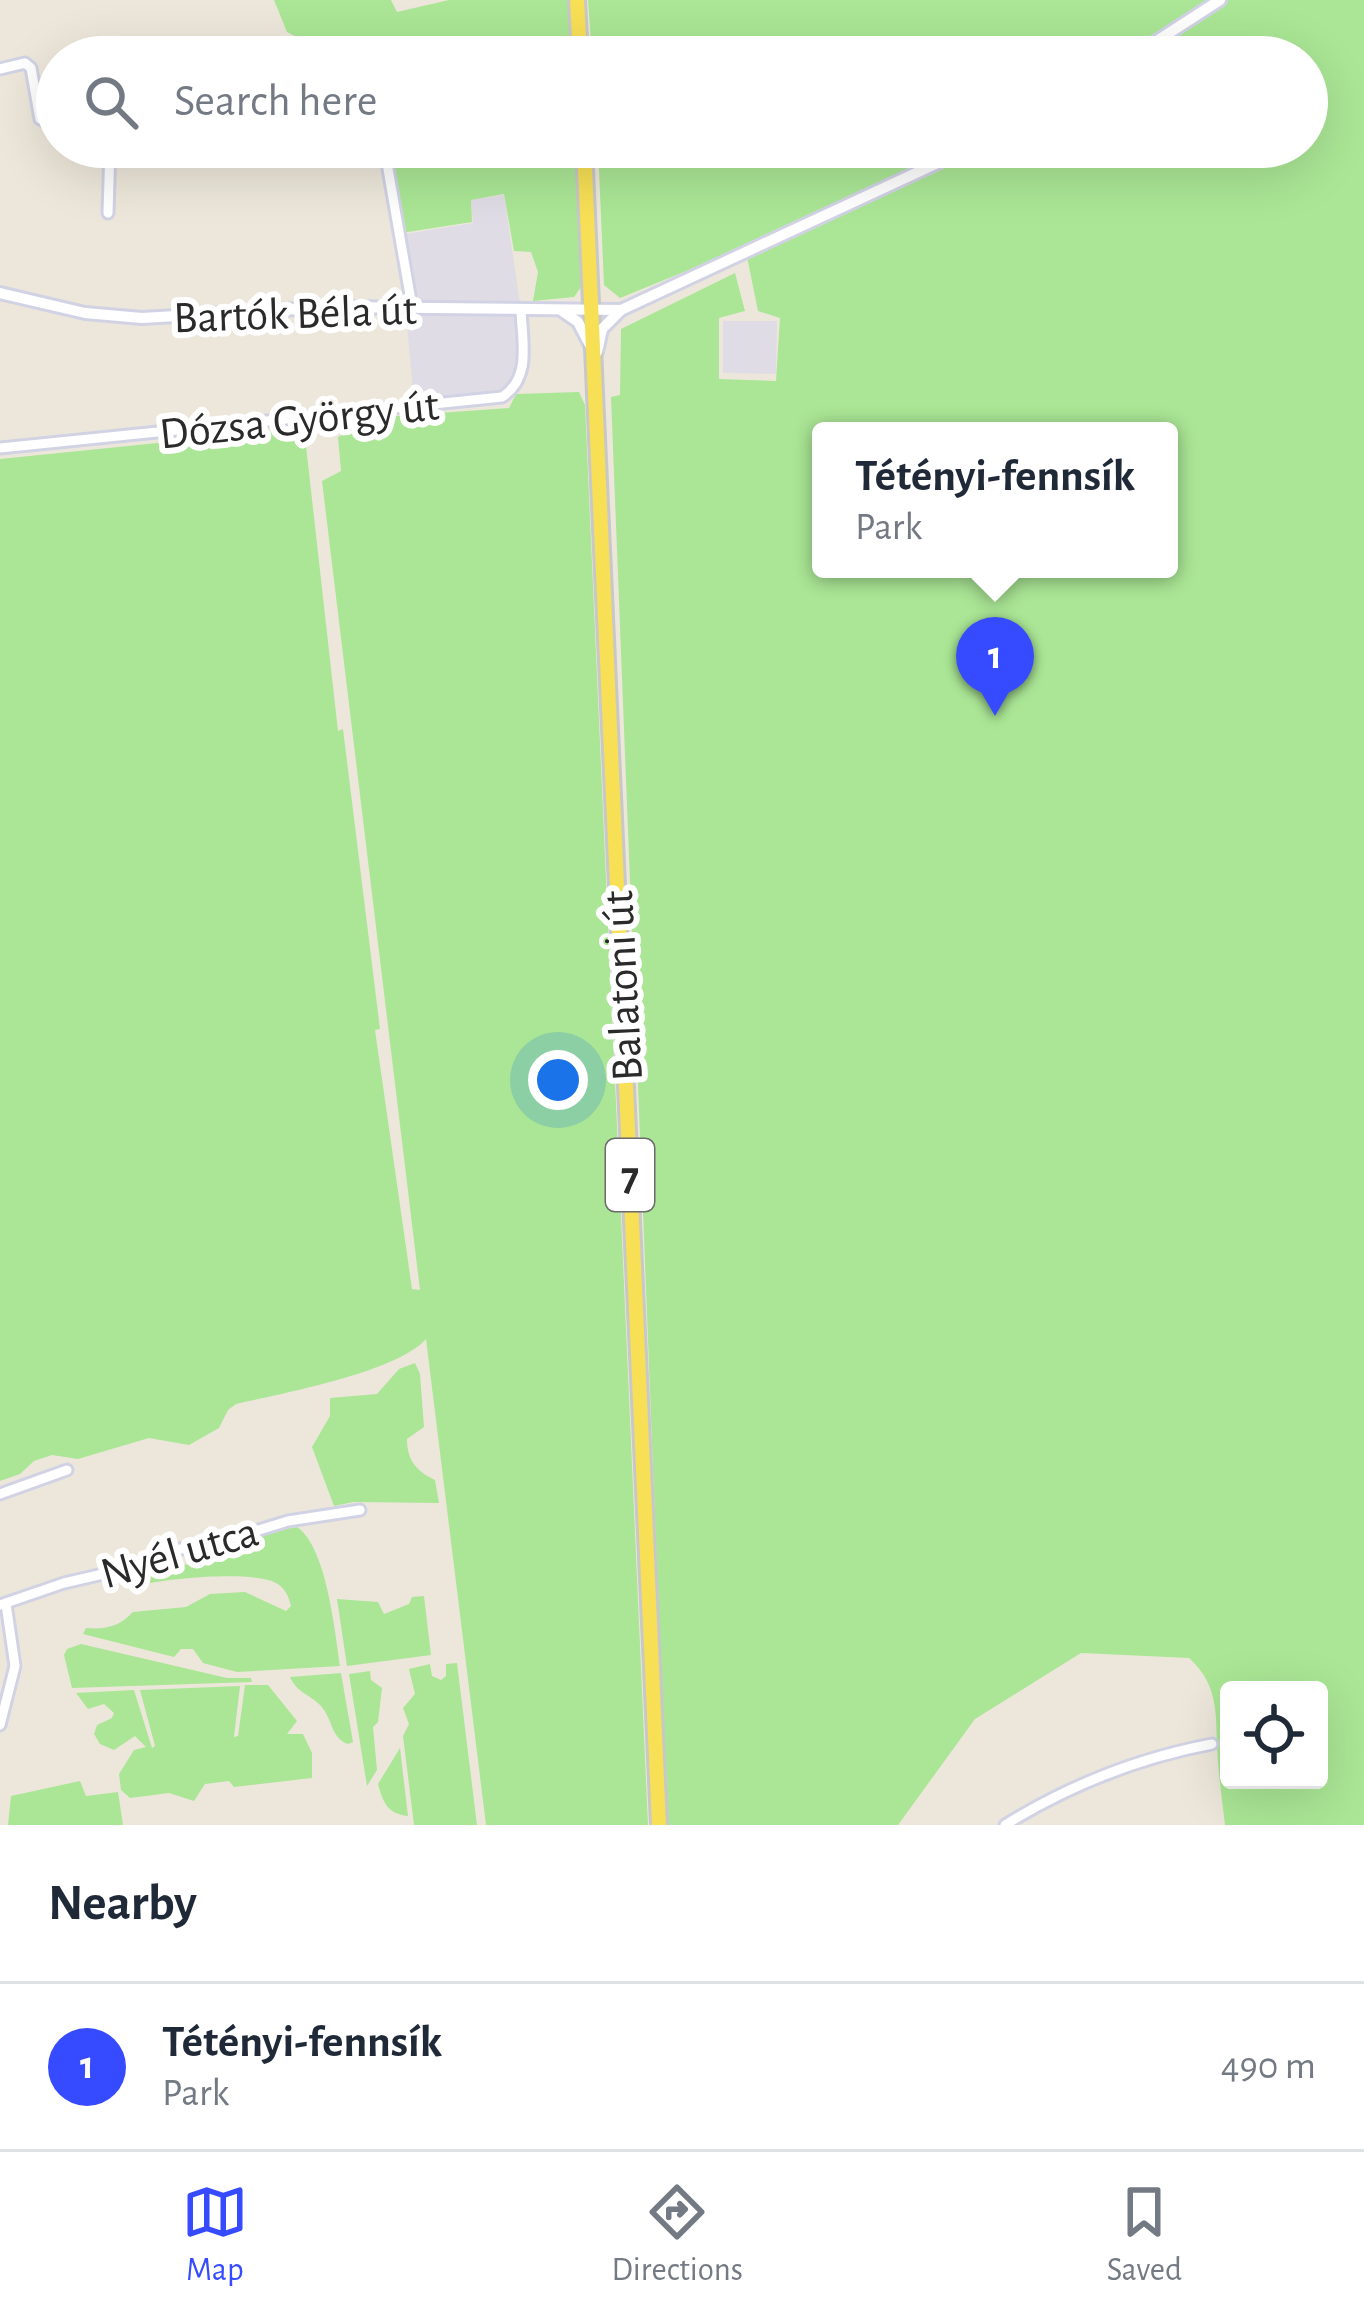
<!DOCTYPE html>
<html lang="en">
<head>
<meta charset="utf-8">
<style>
  :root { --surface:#fff; --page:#f2f2f3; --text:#1f2937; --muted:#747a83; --line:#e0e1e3; --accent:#364bff }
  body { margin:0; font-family:"Alegreya Sans",sans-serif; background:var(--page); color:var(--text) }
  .controls { position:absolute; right:36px; bottom:36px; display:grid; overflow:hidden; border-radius:12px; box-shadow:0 12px 48px #0002 }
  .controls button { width:108px; height:108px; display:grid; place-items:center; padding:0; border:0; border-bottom:3px solid var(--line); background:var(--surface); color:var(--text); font:60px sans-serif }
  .you { position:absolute; left:558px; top:1080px; width:42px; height:42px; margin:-30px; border:9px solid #fff; border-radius:50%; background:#1a73e8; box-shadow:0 0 0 18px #1a73e833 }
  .badge { display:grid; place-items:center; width:78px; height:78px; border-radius:50%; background:var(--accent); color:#fff; font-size:39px; font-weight:700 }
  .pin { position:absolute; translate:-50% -99px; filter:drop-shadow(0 3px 6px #0008) }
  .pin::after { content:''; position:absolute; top:63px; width:42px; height:36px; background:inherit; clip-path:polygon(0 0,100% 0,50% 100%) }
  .popup { position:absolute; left:812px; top:422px; width:366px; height:156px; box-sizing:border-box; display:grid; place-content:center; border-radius:12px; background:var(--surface); filter:drop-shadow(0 3px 9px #0005); font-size:39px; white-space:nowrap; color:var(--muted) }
  .popup b { font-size:45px; color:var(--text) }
  .popup::after { content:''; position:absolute; left:50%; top:100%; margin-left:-24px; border:24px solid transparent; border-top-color:var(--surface) }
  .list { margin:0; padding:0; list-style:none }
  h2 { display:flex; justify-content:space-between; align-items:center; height:156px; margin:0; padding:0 48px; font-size:51px }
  h2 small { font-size:39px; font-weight:400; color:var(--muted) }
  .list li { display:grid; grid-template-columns:78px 1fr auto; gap:36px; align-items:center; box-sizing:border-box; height:168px; padding:0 48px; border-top:3px solid var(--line) }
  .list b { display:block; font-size:45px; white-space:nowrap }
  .list p { margin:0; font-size:39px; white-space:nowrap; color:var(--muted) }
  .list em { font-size:39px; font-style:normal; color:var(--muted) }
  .icon { flex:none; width:66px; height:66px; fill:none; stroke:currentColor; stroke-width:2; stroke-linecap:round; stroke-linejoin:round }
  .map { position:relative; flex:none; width:1364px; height:1825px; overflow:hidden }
  .search { position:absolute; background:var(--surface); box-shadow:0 12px 48px #0002; left:36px; right:36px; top:36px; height:132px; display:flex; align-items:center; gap:30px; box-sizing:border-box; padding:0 42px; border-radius:66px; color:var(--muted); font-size:45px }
  .sheet { height:324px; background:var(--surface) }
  nav { display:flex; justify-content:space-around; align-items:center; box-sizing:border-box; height:168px; border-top:3px solid var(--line); background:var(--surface); font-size:33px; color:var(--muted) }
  nav a { display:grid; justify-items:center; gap:6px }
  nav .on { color:var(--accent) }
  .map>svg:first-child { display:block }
  .industrial { fill:#e0dce5 }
  .green { fill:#aae695; fill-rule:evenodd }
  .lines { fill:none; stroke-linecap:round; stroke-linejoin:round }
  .minor-casing { stroke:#d1d3e4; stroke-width:15 }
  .tertiary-casing { stroke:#d1d3e4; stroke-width:16 }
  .primary-casing { stroke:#c8c8c8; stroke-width:20 }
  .minor { stroke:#fff; stroke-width:9 }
  .tertiary { stroke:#fff; stroke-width:10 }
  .primary { stroke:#f7df56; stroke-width:14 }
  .labels { text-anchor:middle; stroke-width:12; stroke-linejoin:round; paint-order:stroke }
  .shield { fill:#fff; stroke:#6a6a6a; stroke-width:3 }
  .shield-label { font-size:42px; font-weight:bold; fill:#2a2a2a }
  .street-label { font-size:45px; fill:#2a2a2a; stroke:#fff }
</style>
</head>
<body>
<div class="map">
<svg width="1364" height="1825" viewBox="0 0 1364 1825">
  <rect width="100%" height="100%" fill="#ede7db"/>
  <g class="industrial">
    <polygon points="504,195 521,310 523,363 510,393 414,404 399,235 473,223 471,200"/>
    <polygon points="723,321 777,321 776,374 723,373"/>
  </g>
  <g class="green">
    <polygon points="274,0 391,0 397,12 449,0 569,0 571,57 334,57 287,32"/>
    <path d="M588,0H1364V1825H1225C1222,1799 1218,1773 1217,1747C1216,1713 1218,1684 1189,1658L1081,1653L975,1719L898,1825H667L611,397L620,395L621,329L735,273L745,311L719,318V379L776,381L780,318L758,311L745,247L620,298L604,285L598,147H1307V57H592ZM821,431H1169V569H821ZM1229,1690H1319V1780H1229Z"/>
    <polygon points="392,147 575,147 581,287 574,297 533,301 538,272 531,252 514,251 504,194 471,200 472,222 401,233"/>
    <path d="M579,392L585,405L648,1825H486L426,1339C397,1372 284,1393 236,1404L228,1410L219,1428L189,1445L149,1438L78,1459L52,1455L34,1461L20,1474L0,1481V459L304,428L338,731L343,729L380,1029L375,1030L412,1289L420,1290L322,481L341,471L338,437L353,430L354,419L509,408L516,394Z"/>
    <path d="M415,1363L420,1374L424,1427L407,1439C407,1460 416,1471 435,1480L439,1503L354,1502L334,1506L312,1447L330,1416V1398L377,1394L399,1369Z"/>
    <path d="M297,1527C326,1546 335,1630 340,1666L237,1672L203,1663L193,1649H181L174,1657L83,1634L86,1628C106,1630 120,1626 133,1612L186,1607L210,1594L245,1592L286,1611L291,1606C289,1597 285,1588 276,1583C252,1571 178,1578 151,1583L142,1578L144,1568L207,1563L272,1531Z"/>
    <polygon points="424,1596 431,1655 347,1666 337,1599 378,1602 384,1614 409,1604 412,1597"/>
    <polygon points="81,1644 227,1678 251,1678 252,1682 72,1688 64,1655 67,1649"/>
    <polygon points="457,1663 477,1825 414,1825 403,1736 409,1724 403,1708 415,1694 409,1669 430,1664 432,1676 441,1680 446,1676 446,1664"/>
    <polygon points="370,1671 371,1680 382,1688 378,1722 373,1727 377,1770 367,1786 349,1674"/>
    <path d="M341,1673L353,1742L348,1744C330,1738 333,1717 319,1704C308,1694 297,1692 290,1677Z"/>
    <polygon points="245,1685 268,1685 297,1721 287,1734 303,1734 312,1753 312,1778 234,1787 229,1781 205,1784 194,1801 169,1793 130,1798 121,1790 119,1774 134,1750 146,1747 135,1736 114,1750 100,1744 94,1734 97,1725 112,1718 114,1713 104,1704 88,1709 76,1693 134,1690 152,1748 155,1746 140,1690 240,1686 234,1737 238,1736"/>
    <path d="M400,1748L408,1816C387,1814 383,1802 378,1784Z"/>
    <polygon points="80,1781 86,1796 118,1792 123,1825 8,1825 11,1796"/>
  </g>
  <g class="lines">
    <g class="minor-casing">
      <g id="minor">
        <polyline points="0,69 25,63 31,68 40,119 57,127"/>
        <polyline points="389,147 388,169 410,295 407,306"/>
        <polyline points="108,213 110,147"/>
        <path d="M0,448L502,397C532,378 522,341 521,310"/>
        <polyline points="0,1494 67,1470"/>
        <polyline points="0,1605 64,1583 129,1568 161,1552 213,1544 288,1521 360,1510"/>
        <polyline points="0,1725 15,1666 6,1604"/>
        <path d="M1005,1825C1068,1786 1138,1758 1212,1744"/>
      </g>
    </g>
    <g class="tertiary-casing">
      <g id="tertiary">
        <polyline points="1132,57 1220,0"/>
        <polyline points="0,293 85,313 142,318 331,307 621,310 972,147"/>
        <polyline points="562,311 578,322 591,347"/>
        <polyline points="597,352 602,329 621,310"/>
      </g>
    </g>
    <g class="primary-casing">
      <g id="primary">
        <polyline points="577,0 580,57"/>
        <polyline points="584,147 659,1825"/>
      </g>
    </g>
    <use href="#minor" class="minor"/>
    <use href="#tertiary" class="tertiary"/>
    <use href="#primary" class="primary"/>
  </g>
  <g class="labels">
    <rect class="shield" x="606" y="1139" width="48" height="72" rx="9"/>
    <g class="shield-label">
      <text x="630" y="1190">7</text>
    </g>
    <g class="street-label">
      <text transform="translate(295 312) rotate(-2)" y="16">Bartók Béla út</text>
      <text transform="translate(299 418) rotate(-6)" y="16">Dózsa György út</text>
      <text transform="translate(621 986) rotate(-93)" y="16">Balatoni út</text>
      <text transform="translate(179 1551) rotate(-16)" y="16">Nyél utca</text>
    </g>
  </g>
</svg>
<div class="controls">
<button><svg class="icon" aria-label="locate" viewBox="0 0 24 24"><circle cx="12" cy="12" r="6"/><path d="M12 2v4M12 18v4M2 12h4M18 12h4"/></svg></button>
</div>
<div class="you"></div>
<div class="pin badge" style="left:995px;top:716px">1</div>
<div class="popup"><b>Tétényi-fennsík</b>Park</div>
<div class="search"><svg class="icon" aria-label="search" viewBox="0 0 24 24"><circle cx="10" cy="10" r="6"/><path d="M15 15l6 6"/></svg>Search here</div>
</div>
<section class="sheet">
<h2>Nearby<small></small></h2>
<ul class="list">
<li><span class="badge">1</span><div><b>Tétényi-fennsík</b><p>Park</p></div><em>490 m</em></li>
</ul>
</section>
<nav>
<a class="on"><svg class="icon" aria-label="map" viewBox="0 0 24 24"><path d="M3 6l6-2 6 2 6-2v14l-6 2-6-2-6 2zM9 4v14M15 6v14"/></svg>Map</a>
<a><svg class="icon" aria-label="directions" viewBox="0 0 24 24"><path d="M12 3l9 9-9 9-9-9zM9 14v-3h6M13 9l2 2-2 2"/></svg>Directions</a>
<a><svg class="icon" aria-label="saved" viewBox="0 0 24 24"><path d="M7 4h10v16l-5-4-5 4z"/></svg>Saved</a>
</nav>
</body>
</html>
